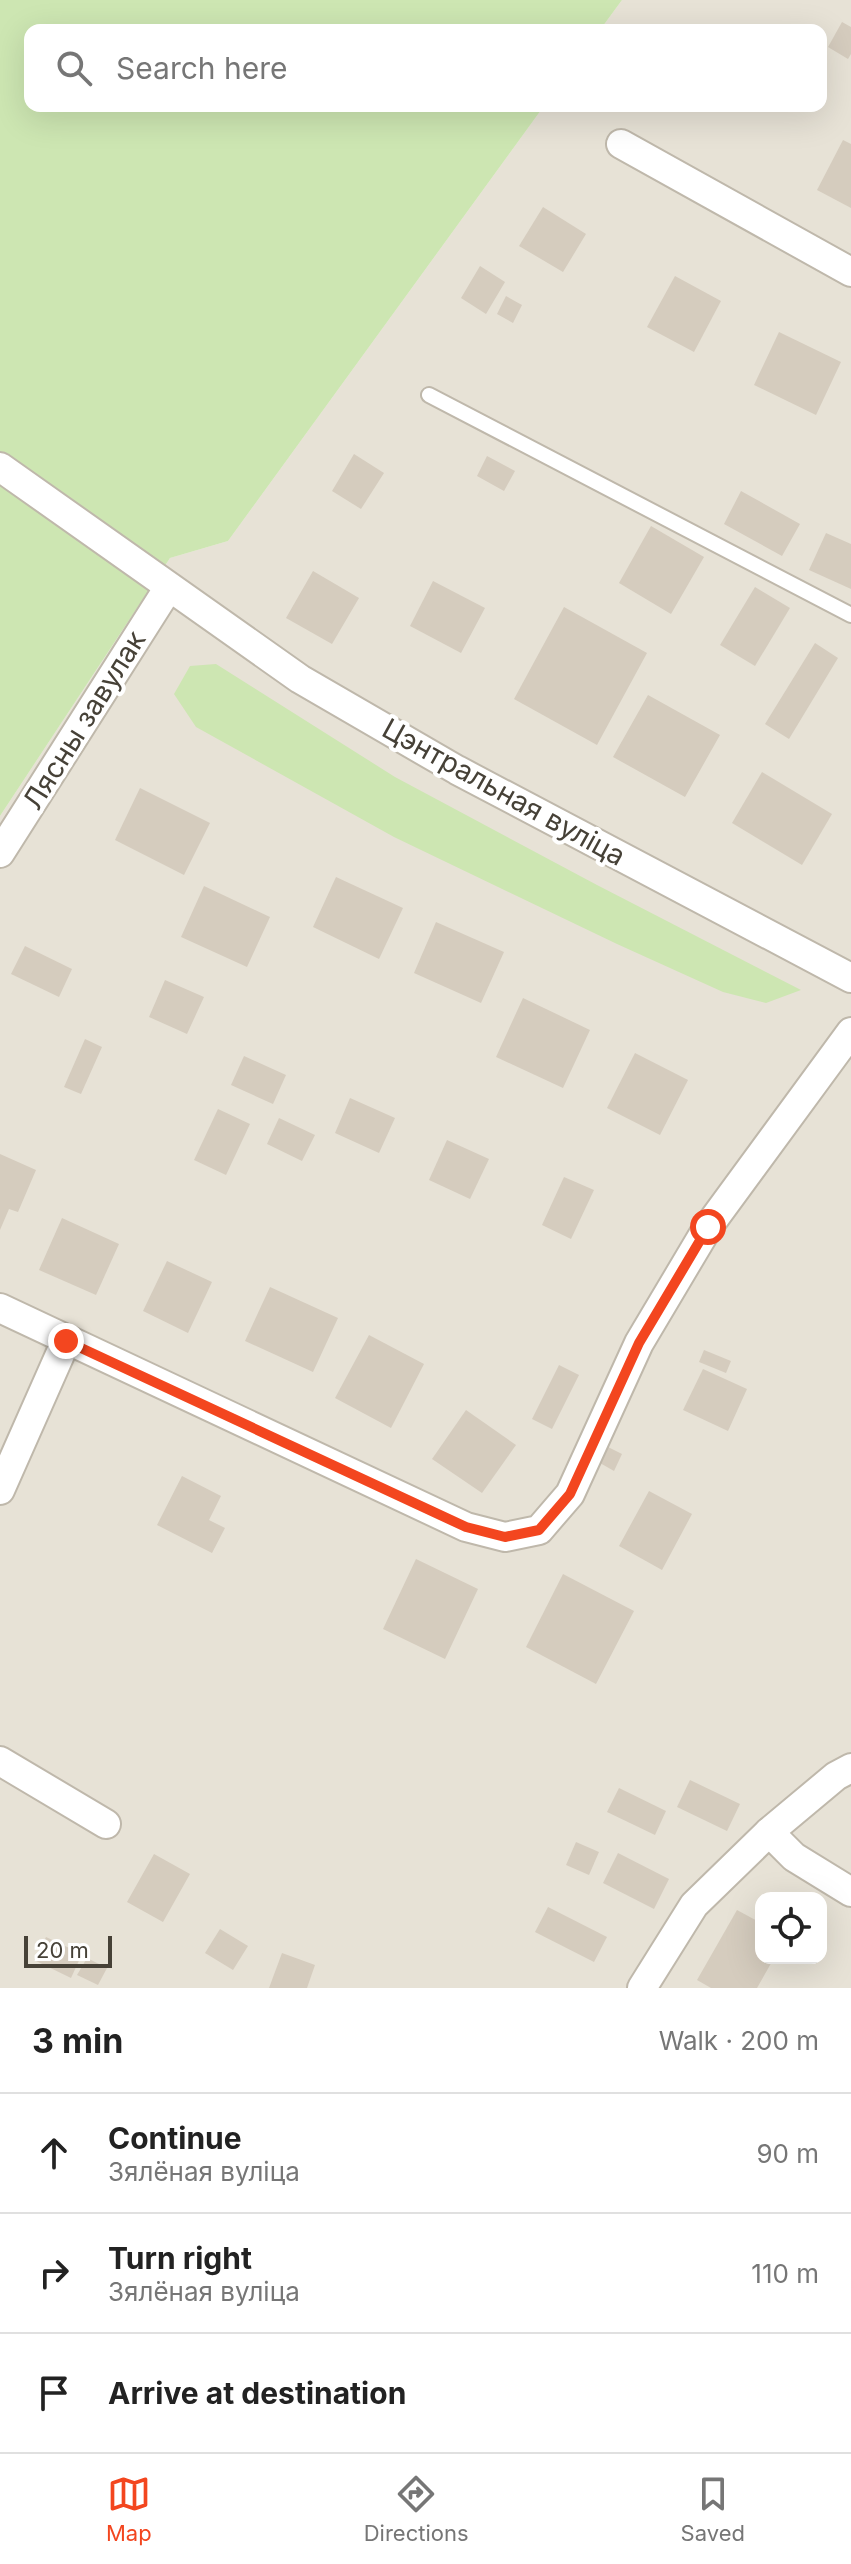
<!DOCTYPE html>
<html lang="en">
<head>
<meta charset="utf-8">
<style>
  :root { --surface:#fff; --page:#f2f2f2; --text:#222; --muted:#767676; --line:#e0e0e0; --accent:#f3461f }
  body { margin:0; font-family:Inter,sans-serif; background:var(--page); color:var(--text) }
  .controls { position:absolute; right:24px; bottom:24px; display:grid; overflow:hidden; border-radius:16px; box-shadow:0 8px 32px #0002 }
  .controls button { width:72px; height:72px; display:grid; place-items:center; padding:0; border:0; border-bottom:2px solid var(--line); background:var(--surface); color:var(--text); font:40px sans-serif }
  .scale { position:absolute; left:24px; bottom:20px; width:88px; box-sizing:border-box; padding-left:8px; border:4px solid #464137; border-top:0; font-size:22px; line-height:28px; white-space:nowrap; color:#464137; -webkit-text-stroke:6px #fff; paint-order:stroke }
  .stop { position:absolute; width:24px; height:24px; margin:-18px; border:6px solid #f3461f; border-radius:50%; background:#fff }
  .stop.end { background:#f3461f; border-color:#fff; box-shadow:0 2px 8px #0008 }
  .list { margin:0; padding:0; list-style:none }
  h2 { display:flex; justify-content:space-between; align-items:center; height:104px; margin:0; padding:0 32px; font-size:34px }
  h2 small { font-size:26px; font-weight:400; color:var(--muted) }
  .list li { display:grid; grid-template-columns:52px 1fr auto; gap:24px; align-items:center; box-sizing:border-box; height:120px; padding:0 32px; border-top:2px solid var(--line) }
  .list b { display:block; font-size:30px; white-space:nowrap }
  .list p { margin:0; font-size:26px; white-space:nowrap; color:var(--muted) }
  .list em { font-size:26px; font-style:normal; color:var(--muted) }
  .icon { flex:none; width:44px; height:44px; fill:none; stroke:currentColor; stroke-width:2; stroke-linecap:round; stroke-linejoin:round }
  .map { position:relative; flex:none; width:851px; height:1988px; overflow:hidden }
  .search { position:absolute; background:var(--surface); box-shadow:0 8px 32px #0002; left:24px; right:24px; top:24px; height:88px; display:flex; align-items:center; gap:20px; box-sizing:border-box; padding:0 28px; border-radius:16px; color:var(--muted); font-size:30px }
  .sheet { height:464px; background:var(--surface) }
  nav { display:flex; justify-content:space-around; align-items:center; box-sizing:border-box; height:112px; border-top:2px solid var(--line); background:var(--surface); font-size:22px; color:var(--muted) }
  nav a { display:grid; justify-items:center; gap:4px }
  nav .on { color:var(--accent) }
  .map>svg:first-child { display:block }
  .residential { fill:#e7e2d6; fill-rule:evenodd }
  .green { fill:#cde6b2 }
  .building { fill:#d5ccbe }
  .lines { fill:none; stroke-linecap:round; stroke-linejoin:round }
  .service-casing { stroke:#bfb8ab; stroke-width:18 }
  .minor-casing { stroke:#bfb8ab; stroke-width:32 }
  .service { stroke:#fff; stroke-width:14 }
  .minor { stroke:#fff; stroke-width:28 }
  .route { stroke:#f3461f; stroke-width:10 }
  .labels { text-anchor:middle; stroke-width:8; stroke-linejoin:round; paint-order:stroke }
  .street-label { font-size:28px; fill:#464137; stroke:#fff }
</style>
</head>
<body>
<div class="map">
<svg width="851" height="1988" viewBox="0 0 851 1988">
  <rect width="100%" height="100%" fill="#f3f0e8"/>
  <path class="residential" d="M622,0H851V1988H0V816L170,558L228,541L544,106H821V30H600ZM761,1898H821V1958H761Z"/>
  <g class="green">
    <polygon points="0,0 622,0 600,30 30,30 30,106 544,106 228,541 170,558 0,816"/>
    <polygon points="216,664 395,777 597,885 801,990 766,1003 723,992 617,944 394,837 196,727 174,694 190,666"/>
  </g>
  <g class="building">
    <polygon points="842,22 851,27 851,54 848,59 828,47"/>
    <polygon points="843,140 851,144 851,208 817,190"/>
    <polygon points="543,207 586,234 563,272 519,246"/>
    <polygon points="480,266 505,282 486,314 461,298"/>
    <polygon points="675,276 721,301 694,352 647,327"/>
    <polygon points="506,296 522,305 513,323 497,314"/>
    <polygon points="779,332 841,362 816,415 754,385"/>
    <polygon points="354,454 384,473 361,509 332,491"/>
    <polygon points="487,456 515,471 504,491 477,476"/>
    <polygon points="741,491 800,524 782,556 724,524"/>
    <polygon points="651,526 704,557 671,614 619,583"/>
    <polygon points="826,533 851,544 851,589 809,570"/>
    <polygon points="313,571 359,598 332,644 286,618"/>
    <polygon points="433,581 485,608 461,653 410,626"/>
    <polygon points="755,587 790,608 755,666 720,645"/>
    <polygon points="564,607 647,653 597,745 514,699"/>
    <polygon points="815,643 838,658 789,739 765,724"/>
    <polygon points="648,695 720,735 685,797 613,757"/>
    <polygon points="762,772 832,814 802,865 732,823"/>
    <polygon points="140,788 210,823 184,875 115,840"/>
    <polygon points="336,877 403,908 379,959 313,927"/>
    <polygon points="204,886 270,917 247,967 181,937"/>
    <polygon points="436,922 504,952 481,1003 414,973"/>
    <polygon points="25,946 72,969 59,997 11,974"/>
    <polygon points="165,980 204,997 187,1034 149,1017"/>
    <polygon points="523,998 590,1030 563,1088 496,1057"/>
    <polygon points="85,1039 102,1047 81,1094 64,1087"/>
    <polygon points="635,1053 688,1080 660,1135 607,1108"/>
    <polygon points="244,1056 286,1075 273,1104 231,1085"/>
    <polygon points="350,1098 395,1118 379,1153 335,1133"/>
    <polygon points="218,1109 250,1124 226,1175 194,1160"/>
    <polygon points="279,1118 315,1135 302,1161 267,1144"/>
    <polygon points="447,1140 489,1159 470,1199 429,1180"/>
    <polygon points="0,1154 36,1170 18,1212 9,1209 0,1230"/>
    <polygon points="564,1177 594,1190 571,1239 542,1225"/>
    <polygon points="62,1218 119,1244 96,1295 39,1270"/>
    <polygon points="167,1261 212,1282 188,1333 143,1311"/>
    <polygon points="270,1287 338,1318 313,1372 245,1341"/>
    <polygon points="369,1335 424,1364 391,1428 335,1398"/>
    <polygon points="704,1350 731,1361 726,1373 699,1362"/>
    <polygon points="559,1365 579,1375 552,1429 532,1419"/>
    <polygon points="703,1369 747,1389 728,1431 683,1410"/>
    <polygon points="466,1410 516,1445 482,1493 432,1459"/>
    <polygon points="608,1447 622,1454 614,1471 600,1463"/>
    <polygon points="182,1476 221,1496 209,1520 225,1528 212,1553 157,1525"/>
    <polygon points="649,1491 692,1514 662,1570 619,1546"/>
    <polygon points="416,1559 478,1589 445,1659 383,1629"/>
    <polygon points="563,1574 634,1611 596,1684 526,1647"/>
    <polygon points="690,1780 740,1804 727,1831 677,1807"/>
    <polygon points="619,1788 666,1811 655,1835 607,1812"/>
    <polygon points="576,1842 599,1852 589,1875 566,1865"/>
    <polygon points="618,1853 669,1879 654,1909 603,1883"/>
    <polygon points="154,1854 190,1874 163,1922 127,1902"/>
    <polygon points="548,1907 607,1937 594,1962 535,1932"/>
    <polygon points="737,1910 761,1923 761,1958 774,1958 757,1988 711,1988 697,1980"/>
    <polygon points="220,1929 248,1946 233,1970 205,1953"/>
    <polygon points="46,1937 82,1954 71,1978 34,1960"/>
    <polygon points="282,1953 315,1965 307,1988 269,1988"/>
    <polygon points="87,1958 107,1968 98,1985 77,1975"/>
  </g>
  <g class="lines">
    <g class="service-casing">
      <polyline id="service" points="429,395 851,615"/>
    </g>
    <g class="minor-casing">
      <g id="minor">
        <polyline points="621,144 851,272"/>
        <polyline points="0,467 300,679 457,770 851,978"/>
        <polyline points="0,853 169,587"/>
        <polyline points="0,1308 466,1527 505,1537 539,1530 570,1494 639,1343 708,1227 851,1032"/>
        <polyline points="0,1490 66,1341"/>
        <polyline points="0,1761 106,1824"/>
        <polyline points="769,1832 794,1857 851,1892"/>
        <polyline points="642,1988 694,1905 769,1832 836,1776 851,1768"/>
      </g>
    </g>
    <use href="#service" class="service"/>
    <use href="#minor" class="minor"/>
  </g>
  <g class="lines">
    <polyline class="route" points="66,1341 466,1527 505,1537 539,1530 570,1494 639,1343 708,1227"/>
  </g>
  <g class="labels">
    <g class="street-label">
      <text transform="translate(84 720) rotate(-58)" y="10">Лясны завулак</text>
      <text transform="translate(504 792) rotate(29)" y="10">Цэнтральная вуліца</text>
    </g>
  </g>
</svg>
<div class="controls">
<button><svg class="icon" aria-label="locate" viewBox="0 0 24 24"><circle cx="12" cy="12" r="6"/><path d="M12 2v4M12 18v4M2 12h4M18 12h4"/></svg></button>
</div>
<div class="scale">20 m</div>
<div class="stop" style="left:708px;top:1227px"></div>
<div class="stop end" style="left:66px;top:1341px"></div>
<div class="search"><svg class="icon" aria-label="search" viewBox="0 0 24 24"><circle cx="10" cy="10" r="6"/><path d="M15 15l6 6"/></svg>Search here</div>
</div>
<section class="sheet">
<h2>3 min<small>Walk · 200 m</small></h2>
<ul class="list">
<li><svg class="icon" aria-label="ahead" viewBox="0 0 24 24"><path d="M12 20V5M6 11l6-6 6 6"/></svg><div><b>Continue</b><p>Зялёная вуліца</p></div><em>90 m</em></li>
<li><svg class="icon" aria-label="right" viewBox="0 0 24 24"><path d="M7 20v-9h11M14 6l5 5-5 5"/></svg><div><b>Turn right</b><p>Зялёная вуліца</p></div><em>110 m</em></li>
<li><svg class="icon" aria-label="arrive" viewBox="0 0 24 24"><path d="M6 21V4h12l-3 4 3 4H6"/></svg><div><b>Arrive at destination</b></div></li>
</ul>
</section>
<nav>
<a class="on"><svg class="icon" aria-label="map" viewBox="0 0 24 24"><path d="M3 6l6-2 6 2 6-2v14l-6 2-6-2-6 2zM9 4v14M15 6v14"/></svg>Map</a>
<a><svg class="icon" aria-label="directions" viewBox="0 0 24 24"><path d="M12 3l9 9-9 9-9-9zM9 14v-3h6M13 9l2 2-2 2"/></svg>Directions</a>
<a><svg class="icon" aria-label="saved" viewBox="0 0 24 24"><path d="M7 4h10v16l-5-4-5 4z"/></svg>Saved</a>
</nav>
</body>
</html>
